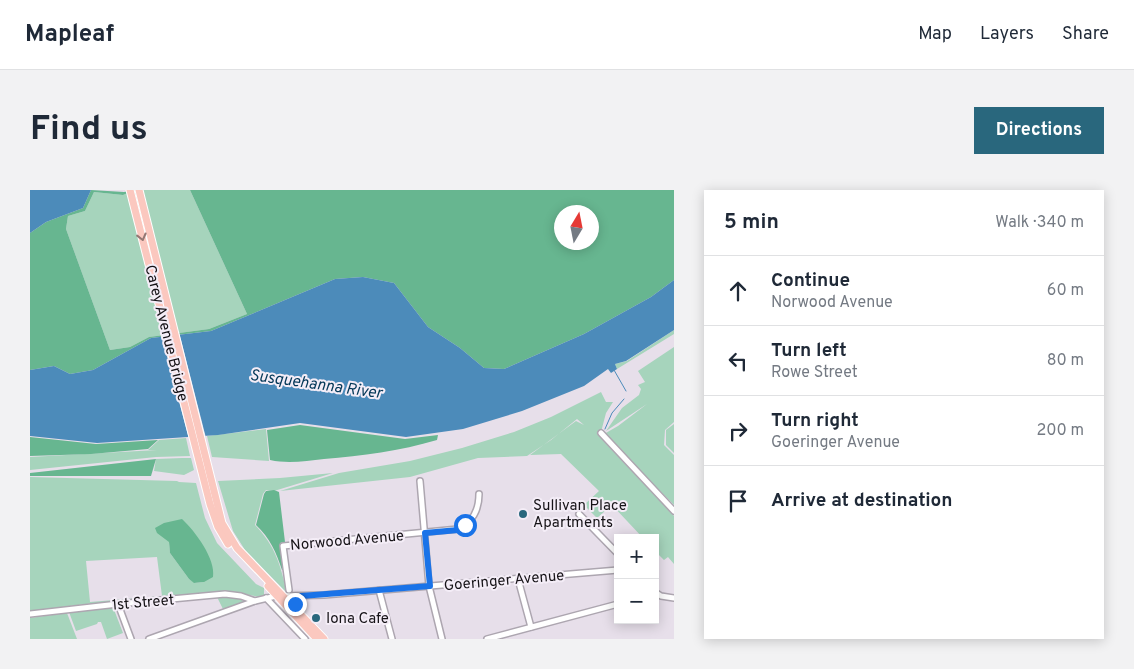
<!DOCTYPE html>
<html lang="en">
<head>
<meta charset="utf-8">
<style>
  :root { --surface:#fff; --page:#f2f2f3; --text:#1f2937; --muted:#747a83; --line:#e0e1e3; --accent:#29677d }
  body { margin:0; font-family:Overpass,sans-serif; background:var(--page); color:var(--text) }
  .controls { position:absolute; right:15px; bottom:15px; display:grid; overflow:hidden; border-radius:0px; box-shadow:0 2px 12px #0003 }
  .controls button { width:45px; height:45px; display:grid; place-items:center; padding:0; border:0; border-bottom:1px solid var(--line); background:var(--surface); color:var(--text); font:25px sans-serif }
  .compass { position:absolute; left:524px; top:15px; width:45px; height:45px; border-radius:50%; background:var(--surface); box-shadow:0 2px 12px #0003; rotate:10deg }
  .stop { position:absolute; width:15px; height:15px; margin:-11px; border:4px solid #1a73e8; border-radius:50%; background:#fff }
  .stop.end { background:#1a73e8; border-color:#fff; box-shadow:0 1px 5px #0008 }
  .list { margin:0; padding:0; list-style:none }
  h2 { display:flex; justify-content:space-between; align-items:center; height:65px; margin:0; padding:0 20px; font-size:21px }
  h2 small { font-size:16px; font-weight:400; color:var(--muted) }
  .list li { display:grid; grid-template-columns:32px 1fr auto; gap:15px; align-items:center; box-sizing:border-box; height:70px; padding:0 20px; border-top:1px solid var(--line) }
  .list b { display:block; font-size:19px; white-space:nowrap }
  .list p { margin:0; font-size:16px; white-space:nowrap; color:var(--muted) }
  .list em { font-size:16px; font-style:normal; color:var(--muted) }
  .icon { flex:none; width:28px; height:28px; fill:none; stroke:currentColor; stroke-width:2; stroke-linecap:round; stroke-linejoin:round }
  .map { position:relative; flex:none; width:644px; height:449px; overflow:hidden; border-radius:0px }
  header { display:flex; align-items:center; gap:30px; box-sizing:border-box; height:70px; padding:0 25px; background:var(--surface); border-bottom:1px solid var(--line) }
  header strong { font-size:24px }
  nav { display:flex; gap:28px; margin-inline-start:auto; font-size:18px }
  .intro { display:flex; align-items:center; justify-content:space-between; box-sizing:border-box; height:120px; padding:0 30px }
  h1 { margin:0; font-size:35px }
  .button { padding:12px 22px; border-radius:0px; background:var(--accent); color:#fff; font-size:18px; font-weight:700 }
  main { display:flex; gap:30px; padding:0 30px }
  aside { flex:1; background:var(--surface); border-radius:0px; box-shadow:0 2px 12px #0003 }
  .map>svg:first-child { display:block }
  .green { fill:#a6d4bc; fill-rule:evenodd }
  .forest { fill:#67b690; fill-rule:evenodd }
  .water { fill:#4c8bba }
  .pier { fill:#e7dfea }
  .lines { fill:none; stroke-linecap:round; stroke-linejoin:round }
  .stream { stroke:#4c8bba; stroke-width:1 }
  .minor-casing { stroke:#ada6b0; stroke-width:8 }
  .major-casing { stroke:#fff; stroke-width:9 }
  .minor { stroke:#fff; stroke-width:5 }
  .major { stroke:#fbc8bf; stroke-width:7 }
  .oneway { stroke:#947773 }
  .route { stroke:#1a73e8; stroke-width:6 }
  .poi-dot { fill:#29677d; stroke:#f4edf7; stroke-width:2 }
  .labels { text-anchor:middle; stroke-width:4; stroke-linejoin:round; paint-order:stroke }
  .street-label { font-size:15px; fill:#161317; stroke:#f4edf7 }
  .poi-label { font-size:15px; fill:#161317; stroke:#f4edf7; text-anchor:start }
  .water-label { font-size:16px; font-style:italic; fill:#053959; stroke:#f4edf7 }
</style>
</head>
<body>
<header>
<strong>Mapleaf</strong>
<nav><a>Map</a><a>Layers</a><a>Share</a></nav>
</header>
<div class="intro"><h1>Find us</h1><a class="button">Directions</a></div>
<main>
<div class="map">
<svg width="644" height="449" viewBox="0 0 644 449">
  <rect width="100%" height="100%" fill="#e7dfea"/>
  <g class="green">
    <polygon points="105,0 160,0 217,124 179,139 119,147 100,157 80,160 36,39 38,26 55,21 64,2 93,5"/>
    <polygon points="644,140 644,144 587,179 585,174 597,171"/>
    <polygon points="644,157 644,232 635,240 634,255 644,265 644,315 574,244 588,236 617,214 576,241 592,218 609,205 611,199 608,195 615,192 608,181"/>
    <polygon points="571,202 576,212 583,212 576,223 571,242 568,241 567,244 644,326 644,374 638,367 634,370 625,361 625,348 613,348 582,315 567,328 554,315 569,301 531,264 500,265 546,231 554,235 547,229 521,250 497,266 448,268 380,287 250,301 309,283 380,271 432,258 484,242 521,227"/>
    <polygon points="644,234 644,263 636,255 636,240"/>
    <polygon points="236,239 239,271 182,267 177,246"/>
    <polygon points="156,248 160,266 126,267 0,280 0,267 127,260 129,260 118,260 129,250"/>
    <polygon points="152,268 161,268 164,280 154,285 124,281 126,269"/>
    <path d="M303,283L244,301L236,300L233,304L225,335C246,357 250,374 257,403L215,360L203,341L188,291L250,288Z"/>
    <path d="M0,287L147,291L149,292L166,293L175,328L187,353L226,394L234,398V405L230,407L198,401L56,414L0,421ZM139,352L174,392L165,393L159,389L140,363ZM127,367L132,406L60,412L56,371Z"/>
    <path d="M187,407C196,407 208,405 214,412L193,419Z"/>
    <polygon points="83,417 93,443 77,449 71,432 68,432 67,434 46,441 39,422"/>
    <polygon points="37,423 47,449 0,449 0,428"/>
  </g>
  <g class="forest">
    <path d="M61,0L94,2L105,0L93,5L64,2L55,21L38,26L36,39L80,160L100,157L119,147L179,139L217,124L160,0H644V90L621,107L554,144L474,179L454,178L430,158L398,137L364,93L333,87L305,89L181,141L121,148L63,180L40,184L24,176L0,180V43L16,32L53,18ZM532,22H562V52H532Z"/>
    <path d="M270,235L375,249L408,245L407,250C370,261 332,266 294,269C276,271 258,274 240,270L237,240Z"/>
    <polygon points="0,247 66,254 128,250 118,259 61,264 0,266"/>
    <polygon points="126,269 121,286 0,286 0,283"/>
    <path d="M244,300L249,302L255,352L250,353L254,380H252C246,362 240,348 226,335L234,304L236,301Z"/>
    <path d="M152,329C165,341 186,369 183,387L174,392L164,393L159,389L140,363L139,352L127,343L125,338L134,333Z"/>
  </g>
  <g class="water">
    <polygon points="0,0 61,0 53,18 16,32 0,43"/>
    <polygon points="333,87 364,93 398,137 430,158 454,178 474,179 554,144 621,107 644,90 644,140 596,171 585,174 587,179 581,183 578,179 554,196 492,221 433,239 376,247 270,233 188,245 67,253 0,246 0,180 24,176 40,184 63,180 121,148 181,141 305,89"/>
  </g>
  <polygon class="pier" points="149,142 176,248 159,249 131,144"/>
  <g class="lines">
    <g class="stream">
      <polyline points="584,180 596,201"/>
      <polyline points="575,239 582,223 594,209"/>
    </g>
    <g class="minor-casing">
      <g id="minor">
        <polyline points="571,243 644,321"/>
        <polyline points="390,291 399,396 412,449"/>
        <polyline points="549,324 588,364"/>
        <polyline points="488,389 501,437"/>
        <path d="M259,400L253,356L428,339C442,333 449,320 449,304"/>
        <polyline points="349,400 362,449"/>
        <polyline points="625,402 631,406 644,408"/>
        <polyline points="253,406 294,405 588,380"/>
        <polyline points="236,408 275,449"/>
        <polyline points="88,414 101,449"/>
        <polyline points="0,424 88,414 195,404 211,406 225,411"/>
        <polyline points="119,449 225,411 246,406"/>
        <polyline points="457,449 588,414"/>
      </g>
    </g>
    <g class="major-casing">
      <g id="major">
        <polyline points="100,0 180,314 188,337 198,354"/>
        <polyline points="109,0 192,333 207,358 294,449"/>
        <polyline points="238,396 287,449"/>
      </g>
    </g>
    <use href="#minor" class="minor"/>
    <use href="#major" class="major"/>
  </g>
  <defs><path id="oneway-chevron" d="M-2-3.5L2.5 0L-2 3.5" fill="none" stroke-width="1.6" stroke-linecap="round" stroke-linejoin="round" transform="scale(1.25)"/></defs>
  <use class="oneway" href="#oneway-chevron" transform="translate(112 47) rotate(76)"/>
  <g class="lines">
    <polyline class="route" points="265,414 271,406 400,396 395,343 428,340 435,335"/>
  </g>
  <g class="poi-dot">
    <circle cx="493" cy="324" r="5"/>
    <circle cx="286" cy="428" r="5"/>
  </g>
  <g class="labels">
    <g class="street-label">
      <text transform="translate(137 143) rotate(76)" y="5">Carey Avenue Bridge</text>
      <text transform="translate(317 350) rotate(-5)" y="5">Norwood Avenue</text>
      <text transform="translate(474 390) rotate(-5)" y="5">Goeringer Avenue</text>
      <text transform="translate(113 412) rotate(-5)" y="5">1st Street</text>
    </g>
    <g class="poi-label">
      <text x="503" y="320">Sullivan Place<tspan x="503" dy="17">Apartments</tspan></text>
      <text x="296" y="433">Iona Cafe</text>
    </g>
    <g class="water-label">
      <text transform="translate(286 193) rotate(8)" y="6">Susquehanna River</text>
    </g>
  </g>
</svg>
<div class="controls">
<button>+</button>
<button>−</button>
</div>
<svg class="compass" viewBox="-18 -18 36 36"><path d="M0-13l5 13h-10z" fill="#e53935"/><path d="M0 13l5-13h-10z" fill="#747a83"/></svg>
<div class="stop" style="left:435px;top:335px"></div>
<div class="stop end" style="left:265px;top:414px"></div>
</div>
<aside>
<h2>5 min<small>Walk · 340 m</small></h2>
<ul class="list">
<li><svg class="icon" aria-label="ahead" viewBox="0 0 24 24"><path d="M12 20V5M6 11l6-6 6 6"/></svg><div><b>Continue</b><p>Norwood Avenue</p></div><em>60 m</em></li>
<li><svg class="icon" aria-label="left" viewBox="0 0 24 24"><path d="M17 20v-9H6M10 6l-5 5 5 5"/></svg><div><b>Turn left</b><p>Rowe Street</p></div><em>80 m</em></li>
<li><svg class="icon" aria-label="right" viewBox="0 0 24 24"><path d="M7 20v-9h11M14 6l5 5-5 5"/></svg><div><b>Turn right</b><p>Goeringer Avenue</p></div><em>200 m</em></li>
<li><svg class="icon" aria-label="arrive" viewBox="0 0 24 24"><path d="M6 21V4h12l-3 4 3 4H6"/></svg><div><b>Arrive at destination</b></div></li>
</ul>
</aside>
</main>
</body>
</html>
